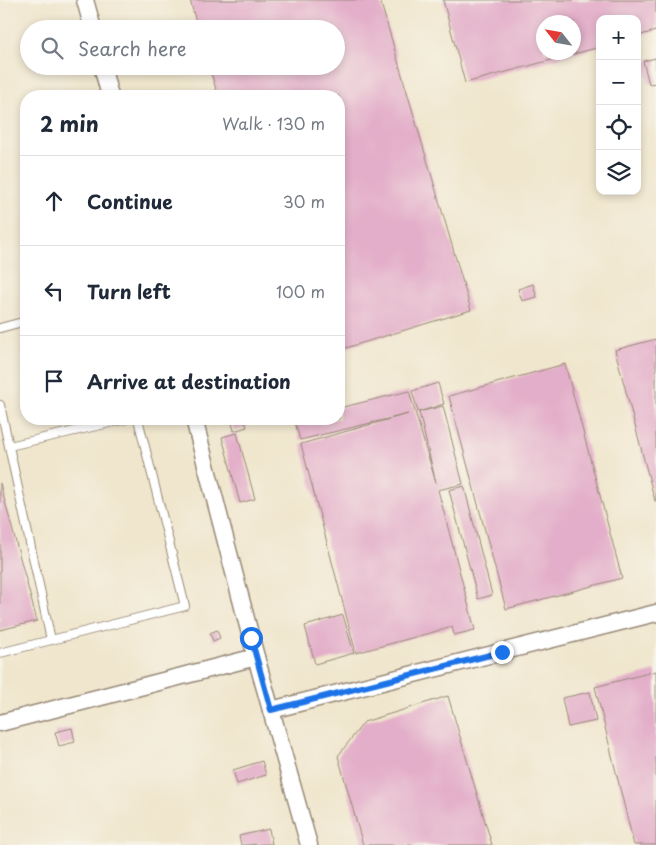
<!DOCTYPE html>
<html lang="en">
<head>
<meta charset="utf-8">
<style>
  :root { --surface:#fff; --page:#f2f2f3; --text:#1f2937; --muted:#747a83; --line:#e0e1e3 }
  body { margin:0; font-family:"Playpen Sans",sans-serif; background:var(--page); color:var(--text) }
  .controls { position:absolute; right:15px; top:15px; display:grid; overflow:hidden; border-radius:10px; box-shadow:0 2px 8px #0003 }
  .controls button { width:45px; height:45px; display:grid; place-items:center; padding:0; border:0; border-bottom:1px solid var(--line); background:var(--surface); color:var(--text); font:25px sans-serif }
  .compass { position:absolute; left:536px; top:15px; width:45px; height:45px; border-radius:50%; background:var(--surface); box-shadow:0 2px 8px #0003; rotate:301deg }
  .stop { position:absolute; width:15px; height:15px; margin:-11px; border:4px solid #1a73e8; border-radius:50%; background:#fff }
  .stop.end { background:#1a73e8; border-color:#fff; box-shadow:0 1px 5px #0008 }
  .list { margin:0; padding:0; list-style:none }
  h2 { display:flex; justify-content:space-between; align-items:center; height:65px; margin:0; padding:0 20px; font-size:21px }
  h2 small { font-size:16px; font-weight:400; color:var(--muted) }
  .list li { display:grid; grid-template-columns:32px 1fr auto; gap:15px; align-items:center; box-sizing:border-box; height:90px; padding:0 20px; border-top:1px solid var(--line) }
  .list b { display:block; font-size:19px; white-space:nowrap }
  .list em { font-size:16px; font-style:normal; color:var(--muted) }
  .icon { flex:none; width:28px; height:28px; fill:none; stroke:currentColor; stroke-width:2; stroke-linecap:round; stroke-linejoin:round }
  .map { position:relative; flex:none; width:656px; height:845px; overflow:hidden }
  .search { position:absolute; background:var(--surface); box-shadow:0 2px 8px #0003; left:20px; top:20px; width:325px; height:55px; display:flex; align-items:center; gap:12px; box-sizing:border-box; padding:0 18px; border-radius:28px; color:var(--muted); font-size:19px }
  .panel { position:absolute; background:var(--surface); box-shadow:0 2px 8px #0003; left:20px; top:90px; width:325px; height:335px; border-radius:20px }
  .map>svg:first-child { display:block }
  .building { fill:#e3aec9; fill-rule:evenodd }
  .lines { fill:none; stroke-linecap:round; stroke-linejoin:round }
  .service-casing { stroke:#968876; stroke-width:10 }
  .minor-casing { stroke:#968876; stroke-width:19 }
  .service { stroke:#fff; stroke-width:8 }
  .minor { stroke:#fff; stroke-width:16 }
  .route { stroke:#1a73e8; stroke-width:6 }
</style>
</head>
<body>
<div class="map">
<svg width="656" height="845" viewBox="0 0 656 845">
  <rect width="100%" height="100%" fill="#f7f3e8"/>
  <filter id="ink" filterUnits="userSpaceOnUse"><feTurbulence type="fractalNoise" baseFrequency=".02" numOctaves="2"/><feDisplacementMap in="SourceGraphic" scale="10" xChannelSelector="R" yChannelSelector="G"/><feConvolveMatrix kernelMatrix="1 2 1 2 8 2 1 2 1" color-interpolation-filters="sRGB"/></filter>
  <filter id="wash" filterUnits="userSpaceOnUse"><feTurbulence type="fractalNoise" baseFrequency=".0096" numOctaves="4" result="noise"/><feDisplacementMap in="SourceGraphic" scale="20" xChannelSelector="R" yChannelSelector="G"/><feGaussianBlur stdDeviation="1.12" result="paint"/><feColorMatrix in="noise" values="0 0 0 0 0 0 0 0 0 0 0 0 0 0 0 0 0 1.4 0 .05"/><feComposite in="paint" operator="in"/></filter>
  <g filter="url(#wash)">
    <rect width="100%" height="100%" fill="#f0e6cd"/>
    <g id="blocks">
      <g class="building">
        <polygon points="190,0 380,0 471,310 339,350 339,96 218,96 209,66 336,66 336,29 198,29"/>
        <path d="M443,0H656V31L637,36V19H600V47L465,83ZM544,22H574V52H544Z"/>
        <polygon points="656,58 656,83 649,84 643,61"/>
        <polygon points="533,284 537,297 522,301 518,289"/>
        <polygon points="656,339 656,501 655,501 615,350"/>
        <polygon points="565,364 622,578 506,609 449,396"/>
        <polygon points="438,383 444,404 418,412 412,391"/>
        <polygon points="409,391 436,483 419,412 443,406 463,484 438,490 475,630 454,635 452,627 356,653 301,444 408,414 300,440 294,419 339,419 339,408"/>
        <polygon points="231,419 244,419 247,427 234,431"/>
        <polygon points="237,433 255,499 240,503 222,437"/>
        <polygon points="0,483 37,621 0,630"/>
        <polygon points="464,486 492,595 478,599 449,490"/>
        <polygon points="343,615 354,653 315,664 305,626"/>
        <polygon points="217,630 220,638 213,641 210,633"/>
        <polygon points="656,671 656,845 634,845 595,687"/>
        <polygon points="590,692 596,721 568,727 562,698"/>
        <polygon points="448,696 492,845 363,845 338,756 364,722"/>
        <polygon points="72,728 75,742 59,746 55,732"/>
        <polygon points="262,761 266,775 237,784 233,770"/>
        <polygon points="269,829 272,844 241,845 239,836"/>
      </g>
    </g>
  </g>
  <g filter="url(#ink)">
    <use href="#blocks" fill-opacity="0" stroke="#968876" stroke-width="1"/>
    <g class="lines">
      <g class="service-casing">
        <g id="service">
          <polyline points="0,328 26,321"/>
          <polyline points="0,405 51,640"/>
          <polyline points="9,446 127,419"/>
          <polyline points="0,653 185,606 138,419"/>
        </g>
      </g>
      <g class="minor-casing">
        <g id="minor">
          <polyline points="85,0 93,29"/>
          <polyline points="102,66 110,96"/>
          <polyline points="194,419 256,657 309,845"/>
          <polyline points="271,710 656,613"/>
          <polyline points="0,723 256,657"/>
        </g>
      </g>
      <use href="#service" class="service"/>
      <use href="#minor" class="minor"/>
    </g>
  </g>
  <g class="lines" filter="url(#ink)">
    <polyline class="route" points="251,638 271,710 502,652"/>
  </g>
</svg>
<div class="controls">
<button>+</button>
<button>−</button>
<button><svg class="icon" aria-label="locate" viewBox="0 0 24 24"><circle cx="12" cy="12" r="6"/><path d="M12 2v4M12 18v4M2 12h4M18 12h4"/></svg></button>
<button><svg class="icon" aria-label="layers" viewBox="0 0 24 24"><path d="M12 4l9 5-9 5-9-5zM3 14l9 5 9-5"/></svg></button>
</div>
<svg class="compass" viewBox="-18 -18 36 36"><path d="M0-13l5 13h-10z" fill="#e53935"/><path d="M0 13l5-13h-10z" fill="#747a83"/></svg>
<div class="stop" style="left:251px;top:638px"></div>
<div class="stop end" style="left:502px;top:652px"></div>
<div class="search"><svg class="icon" aria-label="search" viewBox="0 0 24 24"><circle cx="10" cy="10" r="6"/><path d="M15 15l6 6"/></svg>Search here</div>
<section class="panel">
<h2>2 min<small>Walk · 130 m</small></h2>
<ul class="list">
<li><svg class="icon" aria-label="ahead" viewBox="0 0 24 24"><path d="M12 20V5M6 11l6-6 6 6"/></svg><div><b>Continue</b></div><em>30 m</em></li>
<li><svg class="icon" aria-label="left" viewBox="0 0 24 24"><path d="M17 20v-9H6M10 6l-5 5 5 5"/></svg><div><b>Turn left</b></div><em>100 m</em></li>
<li><svg class="icon" aria-label="arrive" viewBox="0 0 24 24"><path d="M6 21V4h12l-3 4 3 4H6"/></svg><div><b>Arrive at destination</b></div></li>
</ul>
</section>
</div>
</body>
</html>
